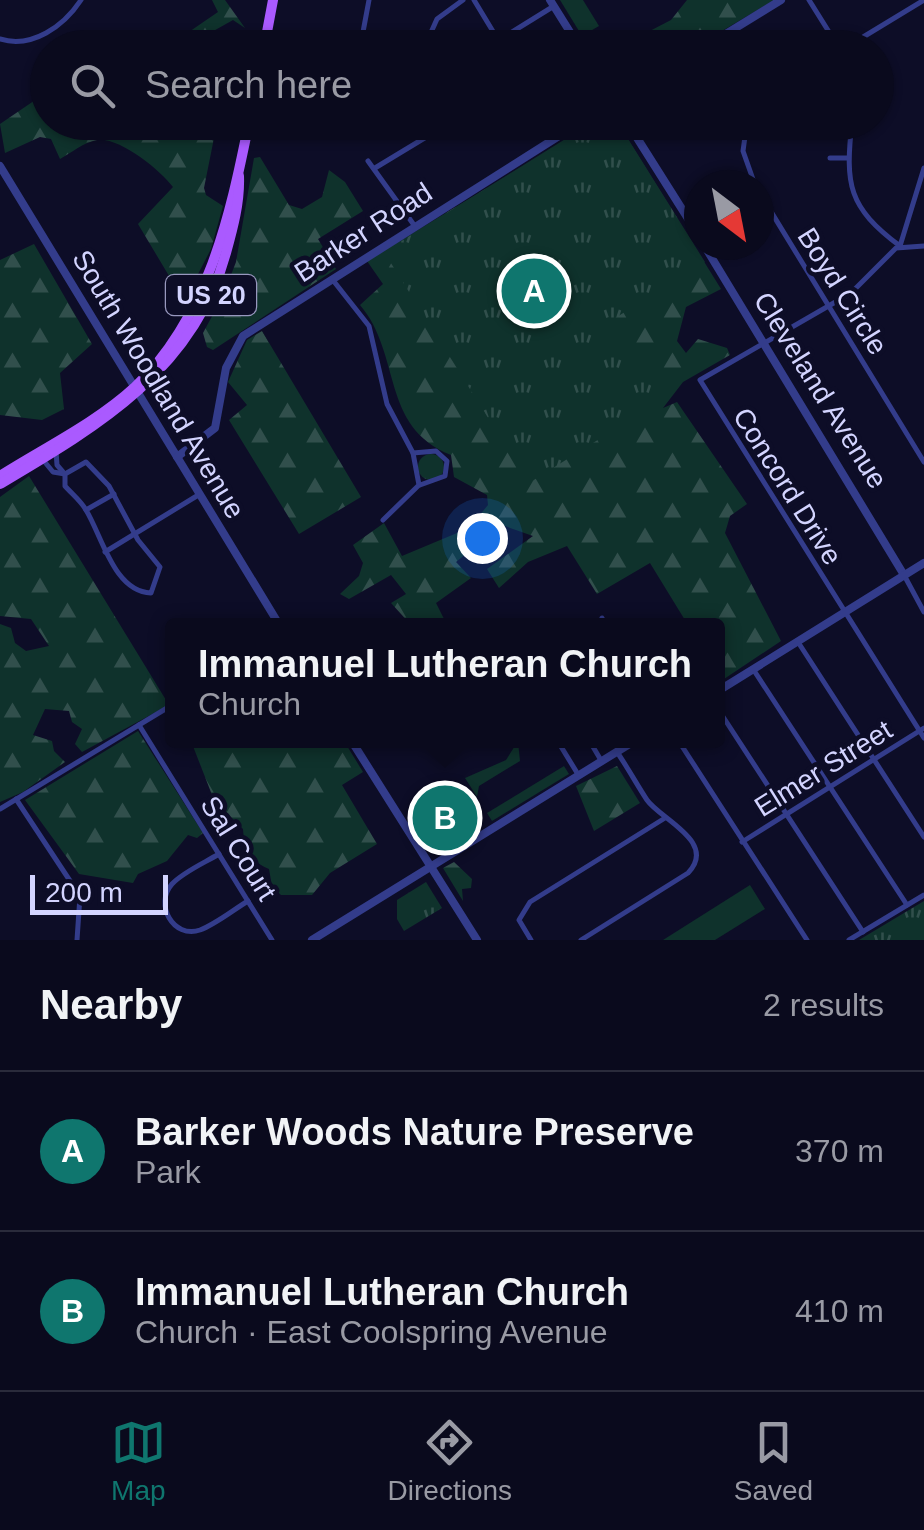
<!DOCTYPE html>
<html lang="en">
<head>
<meta charset="utf-8">
<style>
  :root { --surface:#0a0a1d; --page:#18182a; --text:#f1f3f6; --muted:#999aa4; --line:#2a2b3b; --accent:#0f766e }
  body { margin:0; font-family:Arial,sans-serif; background:var(--page); color:var(--text) }
  .compass { position:absolute; left:684px; top:170px; width:90px; height:90px; border-radius:50%; background:var(--surface); box-shadow:0 2px 8px #0004; rotate:148deg }
  .scale { position:absolute; left:30px; bottom:25px; width:138px; box-sizing:border-box; padding-left:10px; border:5px solid #d3d4ff; border-top:0; font-size:28px; line-height:35px; white-space:nowrap; color:#d3d4ff; -webkit-text-stroke:8px #0d0d27; paint-order:stroke }
  .you { position:absolute; left:482px; top:538px; width:35px; height:35px; margin:-25px; border:8px solid #fff; border-radius:50%; background:#1a73e8; box-shadow:0 0 0 15px #1a73e833 }
  .badge { display:grid; place-items:center; width:65px; height:65px; border-radius:50%; background:var(--accent); color:#fff; font-size:32px; font-weight:700 }
  .pin { position:absolute; translate:-50% -50%; border:5px solid #fff; box-shadow:0 2px 10px #0006 }
  .popup { position:absolute; left:165px; top:618px; width:560px; height:130px; box-sizing:border-box; display:grid; place-content:center; border-radius:10px; background:var(--surface); filter:drop-shadow(0 2px 8px #0005); font-size:32px; white-space:nowrap; color:var(--muted) }
  .popup b { font-size:38px; color:var(--text) }
  .popup::after { content:''; position:absolute; left:50%; top:100%; margin-left:-20px; border:20px solid transparent; border-top-color:var(--surface) }
  .list { margin:0; padding:0; list-style:none }
  h2 { display:flex; justify-content:space-between; align-items:center; height:130px; margin:0; padding:0 40px; font-size:42px }
  h2 small { font-size:32px; font-weight:400; color:var(--muted) }
  .list li { display:grid; grid-template-columns:65px 1fr auto; gap:30px; align-items:center; box-sizing:border-box; height:160px; padding:0 40px; border-top:2px solid var(--line) }
  .list b { display:block; font-size:38px; white-space:nowrap }
  .list p { margin:0; font-size:32px; white-space:nowrap; color:var(--muted) }
  .list em { font-size:32px; font-style:normal; color:var(--muted) }
  .icon { flex:none; width:55px; height:55px; fill:none; stroke:currentColor; stroke-width:2; stroke-linecap:round; stroke-linejoin:round }
  .map { position:relative; flex:none; width:924px; height:940px; overflow:hidden }
  .search { position:absolute; background:var(--surface); box-shadow:0 2px 8px #0004; left:30px; right:30px; top:30px; height:110px; display:flex; align-items:center; gap:25px; box-sizing:border-box; padding:0 35px; border-radius:55px; color:var(--muted); font-size:38px }
  .sheet { height:450px; background:var(--surface) }
  nav { display:flex; justify-content:space-around; align-items:center; box-sizing:border-box; height:140px; border-top:2px solid var(--line); background:var(--surface); font-size:28px; color:var(--muted) }
  nav a { display:grid; justify-items:center; gap:5px }
  nav .on { color:var(--accent) }
  .map>svg:first-child { display:block }
  .grass { fill:#0f322c }
  .forest { fill:url(#forest-firs) }
  .park { fill:url(#park-tufts) }
  .lines { fill:none; stroke-linecap:round; stroke-linejoin:round }
  .minor { stroke:#333c8b; stroke-width:5 }
  .tertiary { stroke:#333c8b; stroke-width:8 }
  .primary { stroke:#aa5aff; stroke-width:10 }
  .labels { text-anchor:middle; stroke-width:9; stroke-linejoin:round; paint-order:stroke }
  .shield { fill:#0d0d27; stroke:#9898be; stroke-width:2.5 }
  .shield-label { font-size:25px; font-weight:bold; fill:#d3d4ff }
  .street-label { font-size:28px; fill:#d3d4ff; stroke:#0d0d27 }
</style>
</head>
<body>
<div class="map">
<svg width="924" height="940" viewBox="0 0 924 940">
  <defs>
    <pattern id="forest-firs" width="22" height="20" patternUnits="userSpaceOnUse" patternTransform="scale(2.5)"><rect width="22" height="20" fill="#0f322c"/><path d="M5 1l3.5 6h-7zM16 11l3.5 6h-7z" fill="#314f4c"/></pattern>
    <pattern id="park-tufts" width="24" height="20" patternUnits="userSpaceOnUse" patternTransform="scale(2.5)"><rect width="24" height="20" fill="#0f322c"/><path d="M3 7l-1-3M5 7V3M7 7l1-3M15 17l-1-3M17 17v-4M19 17l1-3" fill="none" stroke="#314f4c"/></pattern>
  </defs>
  <rect width="100%" height="100%" fill="#0d0d27"/>
  <g class="grass">
    <polygon points="560,0 583,0 599,26 582,36"/>
    <polygon points="518,741 520,761 479,786 477,797 465,778 506,760"/>
    <polygon points="564,766 569,774 492,821 487,813"/>
    <polygon points="750,885 765,909 715,940 663,940"/>
  </g>
  <g class="forest">
    <polygon points="212,0 225,0 245,28 233,20 185,47 167,47 218,12"/>
    <polygon points="687,0 774,0 695,47 617,48 671,20"/>
    <path d="M47,92L48,122L141,123L155,138L179,123H217L204,188L206,195L223,206L211,249L184,301L138,224L173,187C160,170 120,137 97,140C84,142 71,153 60,159L51,139L40,137L5,153L0,124Z"/>
    <path d="M594,123H618L721,289L686,307L677,341L686,353L698,339L727,348L730,355L683,382L663,408L677,402L747,504L730,516L725,533L781,641L718,683V626L688,625L650,563L597,594L567,546L528,562L499,588L487,569L533,536L502,525L456,562L471,578L436,603L447,625H411L391,603L406,594L391,575L349,599L340,594L359,576L363,563L353,545L384,523L402,556L469,528L488,505L487,495L454,477L451,455C380,427 402,354 360,305L383,284L367,261Z"/>
    <polygon points="260,157 289,205 302,209 322,197 329,170 345,182 363,211 318,239 336,269 213,350 207,347 203,333 217,307 227,301 224,293 236,262 254,158"/>
    <polygon points="34,244 92,344 60,373 64,409 42,420 0,415 0,260"/>
    <polygon points="262,331 361,497 299,534 229,420 247,405 228,382 247,340"/>
    <circle cx="431" cy="467" r="13"/>
    <polygon points="29,476 169,705 82,752 75,744 82,729 72,722 69,711 45,709 33,735 52,741 54,751 65,762 23,792 0,802 0,624 11,628 15,643 26,651 49,646 31,619 0,616 0,497"/>
    <polygon points="138,731 203,833 197,838 188,835 167,861 138,874 133,883 79,874 25,800"/>
    <path d="M191,741H344L363,772L342,785L377,844L330,873L312,895H281L272,886L269,869C251,862 244,847 243,829L214,800Z"/>
    <polygon points="617,766 640,803 594,831 576,786"/>
    <polygon points="454,862 472,879 471,888 462,889 463,901 443,868"/>
  </g>
  <g class="park">
    <polygon points="618,123 705,262 612,320 660,401 529,483 384,252 591,123"/>
    <polygon points="426,882 442,908 404,931 397,919 397,900"/>
    <polygon points="924,901 924,940 859,940"/>
  </g>
  <g class="lines">
    <g class="minor">
      <polyline points="474,0 503,48"/>
      <polyline points="809,0 839,48"/>
      <path d="M0,39C32,49 64,26 81,0"/>
      <polyline points="499,40 554,6"/>
      <polyline points="360,48 369,0"/>
      <polyline points="424,48 437,19 463,0"/>
      <polyline points="845,48 924,0"/>
      <polyline points="421,122 429,136"/>
      <polyline points="543,122 553,140"/>
      <polyline points="747,122 743,151 755,185"/>
      <path d="M852,122C845,185 848,207 900,246L924,168"/>
      <polyline points="726,128 743,131"/>
      <polyline points="830,158 848,158"/>
      <polyline points="368,161 414,225"/>
      <polyline points="375,168 451,122"/>
      <polyline points="759,192 924,462"/>
      <polyline points="924,246 896,248 851,293 700,380 924,738"/>
      <polyline points="332,279 369,326 387,404 413,453 419,485 383,520"/>
      <polyline points="56,451 57,465 63,472"/>
      <polyline points="413,453 436,451 447,461 445,476 420,485"/>
      <polyline points="44,461 53,472 65,474"/>
      <path d="M86,462L109,486L138,540L160,567L151,593C114,592 102,536 86,510C81,501 72,494 65,486V474Z"/>
      <polyline points="86,510 114,494"/>
      <polyline points="105,552 200,494"/>
      <polyline points="904,575 924,612"/>
      <polyline points="602,618 606,626"/>
      <polyline points="180,626 188,626"/>
      <polyline points="172,632 168,640 172,654"/>
      <polyline points="798,642 924,837"/>
      <polyline points="753,669 907,905"/>
      <polyline points="718,709 863,932"/>
      <polyline points="139,725 272,940"/>
      <polyline points="557,740 579,776"/>
      <polyline points="589,740 602,762"/>
      <polyline points="678,740 807,940"/>
      <polyline points="16,799 80,896 77,940"/>
      <polyline points="0,809 172,705"/>
      <polyline points="742,842 924,728"/>
      <path d="M219,854C204,863 183,872 172,884C154,904 173,939 200,930C216,924 233,910 248,901"/>
      <polyline points="531,940 519,920 530,902 665,818"/>
      <path d="M581,940L688,873C718,842 660,819 647,800C637,785 628,768 617,752"/>
      <polyline points="849,940 924,895"/>
    </g>
    <g class="tertiary">
      <polyline points="550,0 580,48"/>
      <polyline points="703,48 781,0"/>
      <polyline points="627,122 699,236"/>
      <polyline points="0,166 280,626"/>
      <polyline points="704,245 904,575"/>
      <polyline points="177,457 215,428 226,368 243,336 581,122"/>
      <polyline points="718,691 924,563"/>
      <polyline points="351,740 477,940"/>
      <polyline points="312,940 636,740"/>
    </g>
    <g class="primary">
      <polyline points="264,48 273,0"/>
      <path d="M0,476C44,448 96,423 135,387C208,317 230,217 249,122"/>
      <path d="M0,484C98,426 194,370 226,253C233,228 240,202 239,176"/>
    </g>
  </g>
  <g class="labels">
    <rect class="shield" x="166" y="275" width="90" height="40" rx="8"/>
    <g class="shield-label">
      <text x="211" y="304">US 20</text>
    </g>
    <g class="street-label">
      <text transform="translate(363 232) rotate(-33)" y="10">Barker Road</text>
      <text transform="translate(843 291) rotate(58)" y="10">Boyd Circle</text>
      <text transform="translate(159 384) rotate(59)" y="10">South Woodland Avenue</text>
      <text transform="translate(821 390) rotate(58)" y="10">Cleveland Avenue</text>
      <text transform="translate(788 486) rotate(58)" y="10">Concord Drive</text>
      <text transform="translate(823 768) rotate(-32)" y="10">Elmer Street</text>
      <text transform="translate(239 848) rotate(58)" y="10">Sal Court</text>
    </g>
  </g>
</svg>
<svg class="compass" viewBox="-18 -18 36 36"><path d="M0-13l5 13h-10z" fill="#e53935"/><path d="M0 13l5-13h-10z" fill="#999aa4"/></svg>
<div class="scale">200 m</div>
<div class="you"></div>
<div class="pin badge" style="left:534px;top:291px">A</div>
<div class="pin badge" style="left:445px;top:818px">B</div>
<div class="popup"><b>Immanuel Lutheran Church</b>Church</div>
<div class="search"><svg class="icon" aria-label="search" viewBox="0 0 24 24"><circle cx="10" cy="10" r="6"/><path d="M15 15l6 6"/></svg>Search here</div>
</div>
<section class="sheet">
<h2>Nearby<small>2 results</small></h2>
<ul class="list">
<li><span class="badge">A</span><div><b>Barker Woods Nature Preserve</b><p>Park</p></div><em>370 m</em></li>
<li><span class="badge">B</span><div><b>Immanuel Lutheran Church</b><p>Church · East Coolspring Avenue</p></div><em>410 m</em></li>
</ul>
</section>
<nav>
<a class="on"><svg class="icon" aria-label="map" viewBox="0 0 24 24"><path d="M3 6l6-2 6 2 6-2v14l-6 2-6-2-6 2zM9 4v14M15 6v14"/></svg>Map</a>
<a><svg class="icon" aria-label="directions" viewBox="0 0 24 24"><path d="M12 3l9 9-9 9-9-9zM9 14v-3h6M13 9l2 2-2 2"/></svg>Directions</a>
<a><svg class="icon" aria-label="saved" viewBox="0 0 24 24"><path d="M7 4h10v16l-5-4-5 4z"/></svg>Saved</a>
</nav>
</body>
</html>
